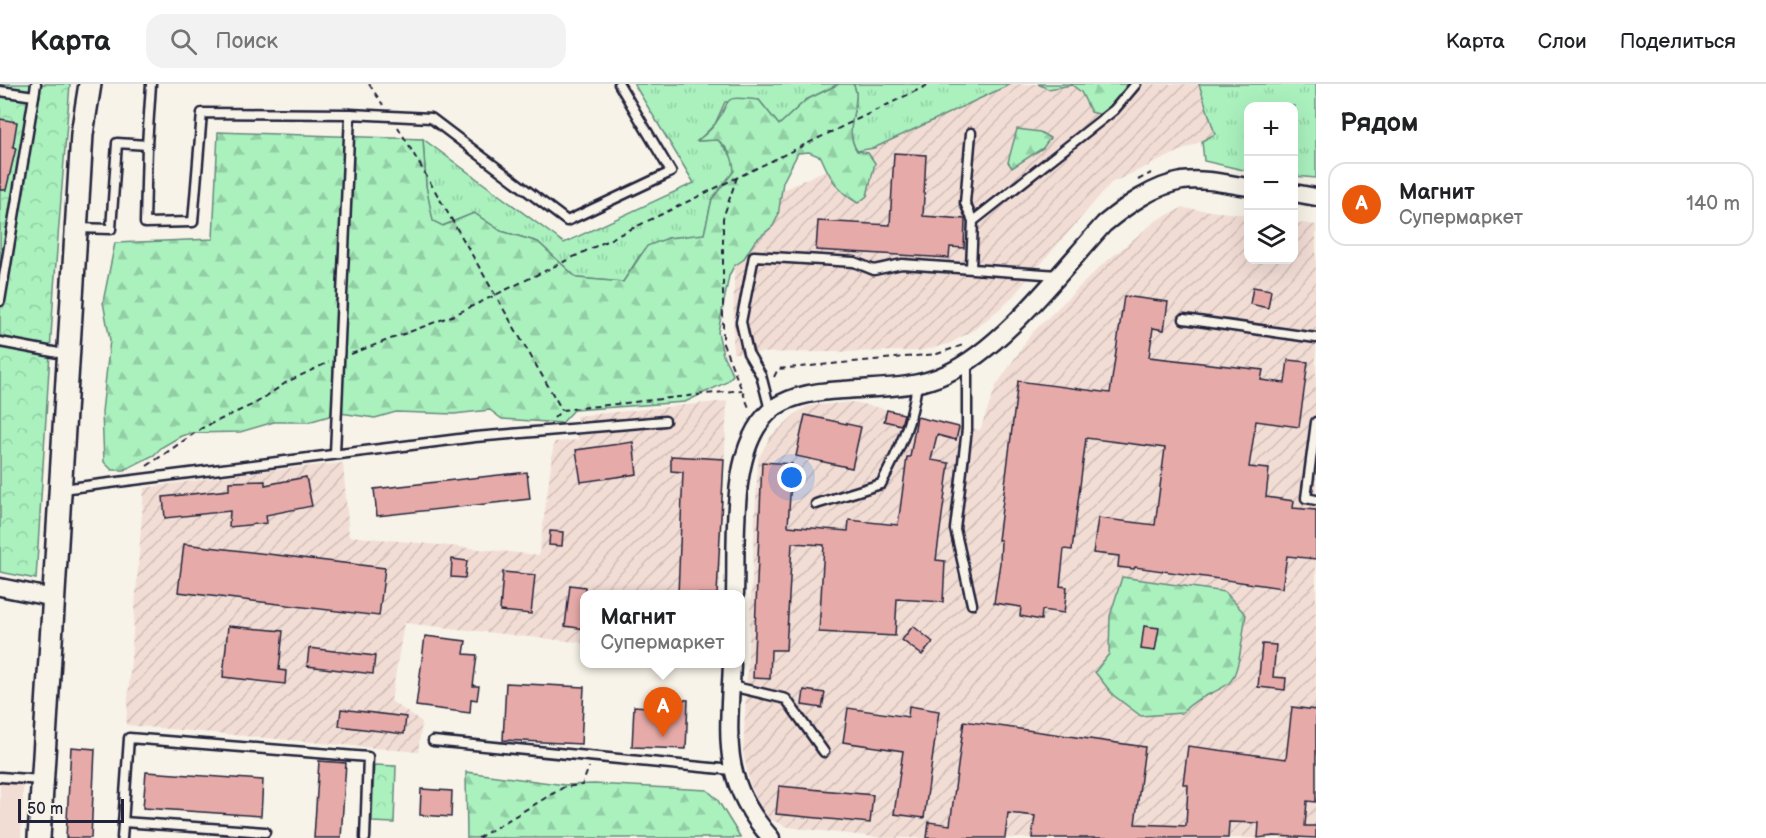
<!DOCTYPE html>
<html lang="ru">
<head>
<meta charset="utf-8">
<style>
  :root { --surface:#fff; --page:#f2f2f2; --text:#202124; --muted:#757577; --line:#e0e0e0; --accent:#ea580c }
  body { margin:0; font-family:"Balsamiq Sans",sans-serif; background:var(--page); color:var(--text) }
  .controls { position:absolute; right:18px; top:18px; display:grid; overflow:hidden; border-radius:12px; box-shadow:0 6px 24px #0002 }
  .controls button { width:54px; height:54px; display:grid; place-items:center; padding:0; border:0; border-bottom:2px solid var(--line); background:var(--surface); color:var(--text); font:30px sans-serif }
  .scale { position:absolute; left:18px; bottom:15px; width:106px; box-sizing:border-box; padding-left:6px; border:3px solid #22223b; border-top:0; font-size:16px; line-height:21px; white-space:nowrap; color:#22223b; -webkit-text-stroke:4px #f7f3e8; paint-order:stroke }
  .you { position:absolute; left:792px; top:394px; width:21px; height:21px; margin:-15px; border:4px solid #fff; border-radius:50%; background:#1a73e8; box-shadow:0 0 0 9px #1a73e833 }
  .badge { display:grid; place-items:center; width:39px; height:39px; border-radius:50%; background:var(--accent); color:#fff; font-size:20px; font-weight:700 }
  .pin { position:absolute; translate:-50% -50px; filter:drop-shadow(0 2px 3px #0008) }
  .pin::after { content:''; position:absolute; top:32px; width:21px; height:18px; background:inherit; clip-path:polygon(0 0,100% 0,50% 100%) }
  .popup { position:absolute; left:580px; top:506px; width:165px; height:78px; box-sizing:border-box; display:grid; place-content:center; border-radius:12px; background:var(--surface); filter:drop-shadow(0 2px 4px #0005); font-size:20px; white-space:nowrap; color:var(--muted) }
  .popup b { font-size:22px; color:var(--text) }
  .popup::after { content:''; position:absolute; left:50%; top:100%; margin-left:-12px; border:12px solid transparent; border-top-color:var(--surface) }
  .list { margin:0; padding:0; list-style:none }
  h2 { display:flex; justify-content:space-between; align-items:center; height:78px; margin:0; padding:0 24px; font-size:26px }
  h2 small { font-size:20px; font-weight:400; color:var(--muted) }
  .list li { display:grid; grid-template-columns:39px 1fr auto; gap:18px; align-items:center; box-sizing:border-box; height:84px; margin:0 12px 12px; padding:0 12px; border:2px solid var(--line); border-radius:18px }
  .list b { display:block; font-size:22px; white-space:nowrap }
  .list p { margin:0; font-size:20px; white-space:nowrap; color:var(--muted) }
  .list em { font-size:20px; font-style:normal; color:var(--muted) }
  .icon { flex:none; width:33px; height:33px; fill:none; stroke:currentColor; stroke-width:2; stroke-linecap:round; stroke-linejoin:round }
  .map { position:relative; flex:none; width:1316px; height:754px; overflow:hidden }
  header { display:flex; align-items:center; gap:36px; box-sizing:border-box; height:84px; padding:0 30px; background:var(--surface); border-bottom:2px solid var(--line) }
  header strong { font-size:28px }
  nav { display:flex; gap:33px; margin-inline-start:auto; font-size:21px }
  .search { width:420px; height:54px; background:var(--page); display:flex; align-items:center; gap:15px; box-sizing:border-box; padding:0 21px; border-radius:18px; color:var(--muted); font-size:22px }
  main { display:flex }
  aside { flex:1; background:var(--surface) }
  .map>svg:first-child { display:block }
  .built { fill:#f2ddd5 }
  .industrial { fill:url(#industrial-furrows) }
  .grass { fill:url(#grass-tufts); stroke:#668a7c; stroke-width:1.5 }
  .forest { fill:url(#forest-firs); stroke:#668a7c; stroke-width:1.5 }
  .park { fill:url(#park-crowns); stroke:#668a7c; stroke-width:1.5 }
  .building { fill:#e6aba8; stroke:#22223b; stroke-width:1.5 }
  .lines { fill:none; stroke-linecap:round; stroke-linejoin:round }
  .service-casing { stroke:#22223b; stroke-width:13 }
  .minor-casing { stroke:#22223b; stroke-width:21 }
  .tertiary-casing { stroke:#22223b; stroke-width:26 }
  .path { stroke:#22223b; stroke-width:2; stroke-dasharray:6 4.5; stroke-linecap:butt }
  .service { stroke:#f7f3e8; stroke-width:8 }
  .minor { stroke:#f7f3e8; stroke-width:16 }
  .tertiary { stroke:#f7f3e8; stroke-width:21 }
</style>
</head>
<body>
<header>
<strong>Карта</strong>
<div class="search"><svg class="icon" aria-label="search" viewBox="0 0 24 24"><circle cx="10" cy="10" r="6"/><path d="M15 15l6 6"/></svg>Поиск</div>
<nav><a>Карта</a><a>Слои</a><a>Поделиться</a></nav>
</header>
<main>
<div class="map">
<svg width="1316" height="754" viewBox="0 0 1316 754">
  <defs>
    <pattern id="industrial-furrows" width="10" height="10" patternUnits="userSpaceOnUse" patternTransform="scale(1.5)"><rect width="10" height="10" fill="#f2ddd5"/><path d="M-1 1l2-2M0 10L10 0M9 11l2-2" fill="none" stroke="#cfbdb8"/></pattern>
    <pattern id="grass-tufts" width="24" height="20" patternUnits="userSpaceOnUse" patternTransform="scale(1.5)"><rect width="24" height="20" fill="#aaf1be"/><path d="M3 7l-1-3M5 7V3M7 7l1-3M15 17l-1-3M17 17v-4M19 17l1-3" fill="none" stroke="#92cea4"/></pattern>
    <pattern id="forest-firs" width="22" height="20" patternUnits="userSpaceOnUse" patternTransform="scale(1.5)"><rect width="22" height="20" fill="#aaf1be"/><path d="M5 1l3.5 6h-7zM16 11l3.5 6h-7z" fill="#92cea4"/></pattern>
    <pattern id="park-crowns" width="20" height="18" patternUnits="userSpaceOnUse" patternTransform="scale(1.5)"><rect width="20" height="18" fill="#aaf1be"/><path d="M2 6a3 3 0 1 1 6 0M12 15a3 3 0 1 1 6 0" fill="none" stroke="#92cea4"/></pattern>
  </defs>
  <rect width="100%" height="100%" fill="#f7f3e8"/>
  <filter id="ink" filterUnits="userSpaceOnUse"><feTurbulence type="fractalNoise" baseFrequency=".0167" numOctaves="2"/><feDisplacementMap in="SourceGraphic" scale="12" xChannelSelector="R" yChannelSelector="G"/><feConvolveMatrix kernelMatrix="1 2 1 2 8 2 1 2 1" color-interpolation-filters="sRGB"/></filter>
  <g filter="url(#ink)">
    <polygon class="built" points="0,687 24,689 21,754 0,754"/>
    <g class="industrial">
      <polygon points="1011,0 1199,0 1215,51 1111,99 1008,218 975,245 949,260 919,267 733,269 735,128"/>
      <polygon points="1182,124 1248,131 1248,176 1294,176 1294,138 1316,141 1316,754 884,754 787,743 770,735 760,723 750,700 743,668 758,375 770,353 798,328 808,322 853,318 980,346 996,302 1031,250 1102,181 1157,136"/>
      <polygon points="727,317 719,510 585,510 585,559 404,539 391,617 422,638 418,668 126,641 144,404 253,388 343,379 349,452 539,471 554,358 578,356 576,332"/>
    </g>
    <g class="grass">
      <polygon points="634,0 839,0 806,16 779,41 759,16 725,18 715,40 698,57 718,56 733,74 734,87 712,115 704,151 668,154 640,171 623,198 577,194 538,158 501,147 474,129 442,142 432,137 426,102 423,55 564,159 694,99"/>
      <path d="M853,0H1011L874,64L857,67C841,42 864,17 853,0Z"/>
      <polygon points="1199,0 1316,0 1316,94 1294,92 1294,22 1248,22 1248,87 1204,77 1202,57 1215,50"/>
    </g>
    <g class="forest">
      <path d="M839,0H853C864,17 841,42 857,67L868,69L875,79L867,112L858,119C838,108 830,94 821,73L809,68L798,69L783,98L778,132L773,142L755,157L743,176L734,182L729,192L718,248L723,271L733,291L725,299L685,318L574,326L562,339L502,335L490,326L454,330L396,328L375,334L340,329L308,338H274L240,348L192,349L181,352L162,363L154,371L124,386H112L104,378L102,328L110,256L103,218L115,159L213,155L218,48L423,55L426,102L433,137L443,142L474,129L501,147L538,158L577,194L623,198L647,162L668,154L704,150L712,115L734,87C733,73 729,65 718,56L697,57C703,52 710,47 715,40C734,15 718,11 759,16L779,41L806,16Z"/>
      <polygon points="1038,0 1129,0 1127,5 1102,31 1091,28 1081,8 1072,1 1048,5"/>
      <polygon points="1017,45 1040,48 1050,54 1043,64 1012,84 1008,78"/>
      <path d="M1122,493L1225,508L1246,531C1243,545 1240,590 1229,599C1213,612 1198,610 1182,629L1141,632L1113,611L1095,588L1109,570L1110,532Z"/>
      <polygon points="466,688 565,701 594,700 707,706 717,715 741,754 467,754"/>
    </g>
    <g class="park">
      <polygon points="0,0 70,0 54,204 36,495 0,488"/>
      <polygon points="374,681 396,682 394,739 372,738"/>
    </g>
    <g class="building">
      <polygon points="0,35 17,38 13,63 16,64 6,106 0,106"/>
      <polygon points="894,69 926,71 923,132 965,135 964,164 950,163 949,174 816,166 818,137 890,141"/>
      <polygon points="1253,203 1271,206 1268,224 1250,220"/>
      <polygon points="1124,212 1168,218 1164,246 1153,244 1149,273 1263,286 1261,296 1285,299 1288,276 1308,278 1299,343 1256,337 1249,383 1269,385 1266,413 1294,417 1293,424 1316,426 1316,475 1287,472 1282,504 1135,483 1134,485 1118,483 1119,472 1093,469 1098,434 1155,441 1165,364 1086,354 1072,466 1064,465 1060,502 1067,503 1064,529 1042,526 1041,536 1020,532 1021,523 994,519 1000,479 1001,456 998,456 1018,297 1110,309"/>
      <polygon points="887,326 904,330 901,341 884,337"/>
      <polygon points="805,331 861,343 852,384 796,372"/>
      <polygon points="917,333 959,343 956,356 937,351 931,376 949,379 936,476 945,477 943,518 897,515 895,552 819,548 824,461 792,459 786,566 771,566 770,595 753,594 762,378 792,380 788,442 848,447 849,436 898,441 907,373 910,373"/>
      <polygon points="633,358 637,390 581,398 576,366"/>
      <polygon points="671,372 724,375 717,510 678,510 683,388 671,387"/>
      <polygon points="527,388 530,415 377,432 374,405"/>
      <polygon points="306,393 312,422 266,431 267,439 229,443 230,427 165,434 163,413 229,406 229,398 265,397 265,401"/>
      <polygon points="550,447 563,448 562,462 549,461"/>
      <polygon points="184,460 385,484 379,532 178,508"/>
      <polygon points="452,475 467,477 465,494 451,493"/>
      <polygon points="503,488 535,491 531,530 500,527"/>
      <polygon points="570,501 585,503 585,545 565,542"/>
      <polygon points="228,542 283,547 279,586 286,587 285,600 223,593"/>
      <polygon points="913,542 933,558 922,571 902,556"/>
      <polygon points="1144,542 1159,544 1155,567 1141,565"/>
      <polygon points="425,552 466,557 464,570 477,571 473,602 479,602 477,616 471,615 470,629 416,622"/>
      <polygon points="1262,560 1276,561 1273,593 1286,594 1285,606 1258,603"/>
      <polygon points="309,564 375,572 373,590 307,582"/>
      <polygon points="506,599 584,603 581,660 503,656"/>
      <polygon points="804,606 825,609 822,624 802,621"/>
      <polygon points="649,614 688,616 686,665 632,663 634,622 648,623"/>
      <polygon points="909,622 939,627 924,734 894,730 903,667 843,658 848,624 908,633"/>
      <polygon points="1292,623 1316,626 1316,718 1307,717 1305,742 1316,742 1316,754 1274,752 1258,754 1259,739 1229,738 1228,754 1032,754 1035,732 1008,729 1005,754 927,754 929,738 950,741 964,637 1145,663 1135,740 1186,742 1188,701 1183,700 1188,662 1286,675"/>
      <polygon points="341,625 406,633 404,650 339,642"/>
      <polygon points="71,663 95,665 91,754 66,754"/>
      <polygon points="319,677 346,679 341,754 314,754"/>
      <polygon points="146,688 263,696 261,732 143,724"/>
      <polygon points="779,702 873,711 870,739 776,730"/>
      <polygon points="421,705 452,707 451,733 420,731"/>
    </g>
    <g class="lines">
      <g class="service-casing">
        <g id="service">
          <polyline points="0,7 34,12"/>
          <polyline points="971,49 965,119 973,137"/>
          <polyline points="147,61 145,139 193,138 202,29 350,30"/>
          <polyline points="77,144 111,145 117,59 147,61 151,0"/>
          <polyline points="971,184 973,137 1114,26 1136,0"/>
          <polyline points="0,217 36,0"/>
          <polyline points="1184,235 1316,254"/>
          <polyline points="0,258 69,271"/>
          <polyline points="967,279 967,345 955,445 972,520"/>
          <polyline points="770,326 761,291 748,269 741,238 754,172 854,178 874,186 902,180 1058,191"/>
          <polyline points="1316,338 1306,414 1316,416"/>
          <polyline points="335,369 350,30 431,34 567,137 671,88 619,0"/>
          <polyline points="62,405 475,353 665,337"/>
          <path d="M816,420L881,400C899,367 912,338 917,300"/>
          <polyline points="731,602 786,615 824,668"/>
          <polyline points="433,657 732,686"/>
          <polyline points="0,693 41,696"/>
          <polyline points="123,738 265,748"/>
          <polyline points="122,754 129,654 368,673 365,754"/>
        </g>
      </g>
      <g class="minor-casing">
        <g id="minor">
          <polyline points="1294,109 1316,113"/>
          <polyline points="0,503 54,514"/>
          <path d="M735,510C737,457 728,365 770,327C788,311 820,307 843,306C877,303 915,305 946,290C1003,264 1061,187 1104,140C1126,122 1153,102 1182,97C1204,94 1228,100 1248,103"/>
          <path d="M732,580C729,651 719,696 771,754"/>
        </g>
      </g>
      <g class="tertiary-casing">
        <polyline id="tertiary" points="39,754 82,50 90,0"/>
      </g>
      <g class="path">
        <polyline points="369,0 383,21"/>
        <polyline points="398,43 562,326"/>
        <polyline points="737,93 723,134 723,260 750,326"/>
        <polyline points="1138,96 1151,89"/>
        <polyline points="351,270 454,231 930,0"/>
        <polyline points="774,293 778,285 937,270 963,261"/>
        <polyline points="554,334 562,326 742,306"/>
        <polyline points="147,382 202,344 256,319 287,298 329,278"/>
        <polyline points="478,754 564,703 582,701 589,683"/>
      </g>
      <use href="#service" class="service"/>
      <use href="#minor" class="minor"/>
      <use href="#tertiary" class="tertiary"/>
    </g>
  </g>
</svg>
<div class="controls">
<button>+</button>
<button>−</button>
<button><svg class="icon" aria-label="layers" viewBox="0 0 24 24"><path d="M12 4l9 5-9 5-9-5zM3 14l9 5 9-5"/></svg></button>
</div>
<div class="scale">50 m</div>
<div class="you"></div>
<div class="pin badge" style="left:663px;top:653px">A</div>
<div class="popup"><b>Магнит</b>Супермаркет</div>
</div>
<aside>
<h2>Рядом<small></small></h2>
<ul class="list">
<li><span class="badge">A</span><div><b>Магнит</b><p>Супермаркет</p></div><em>140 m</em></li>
</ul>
</aside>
</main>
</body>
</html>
